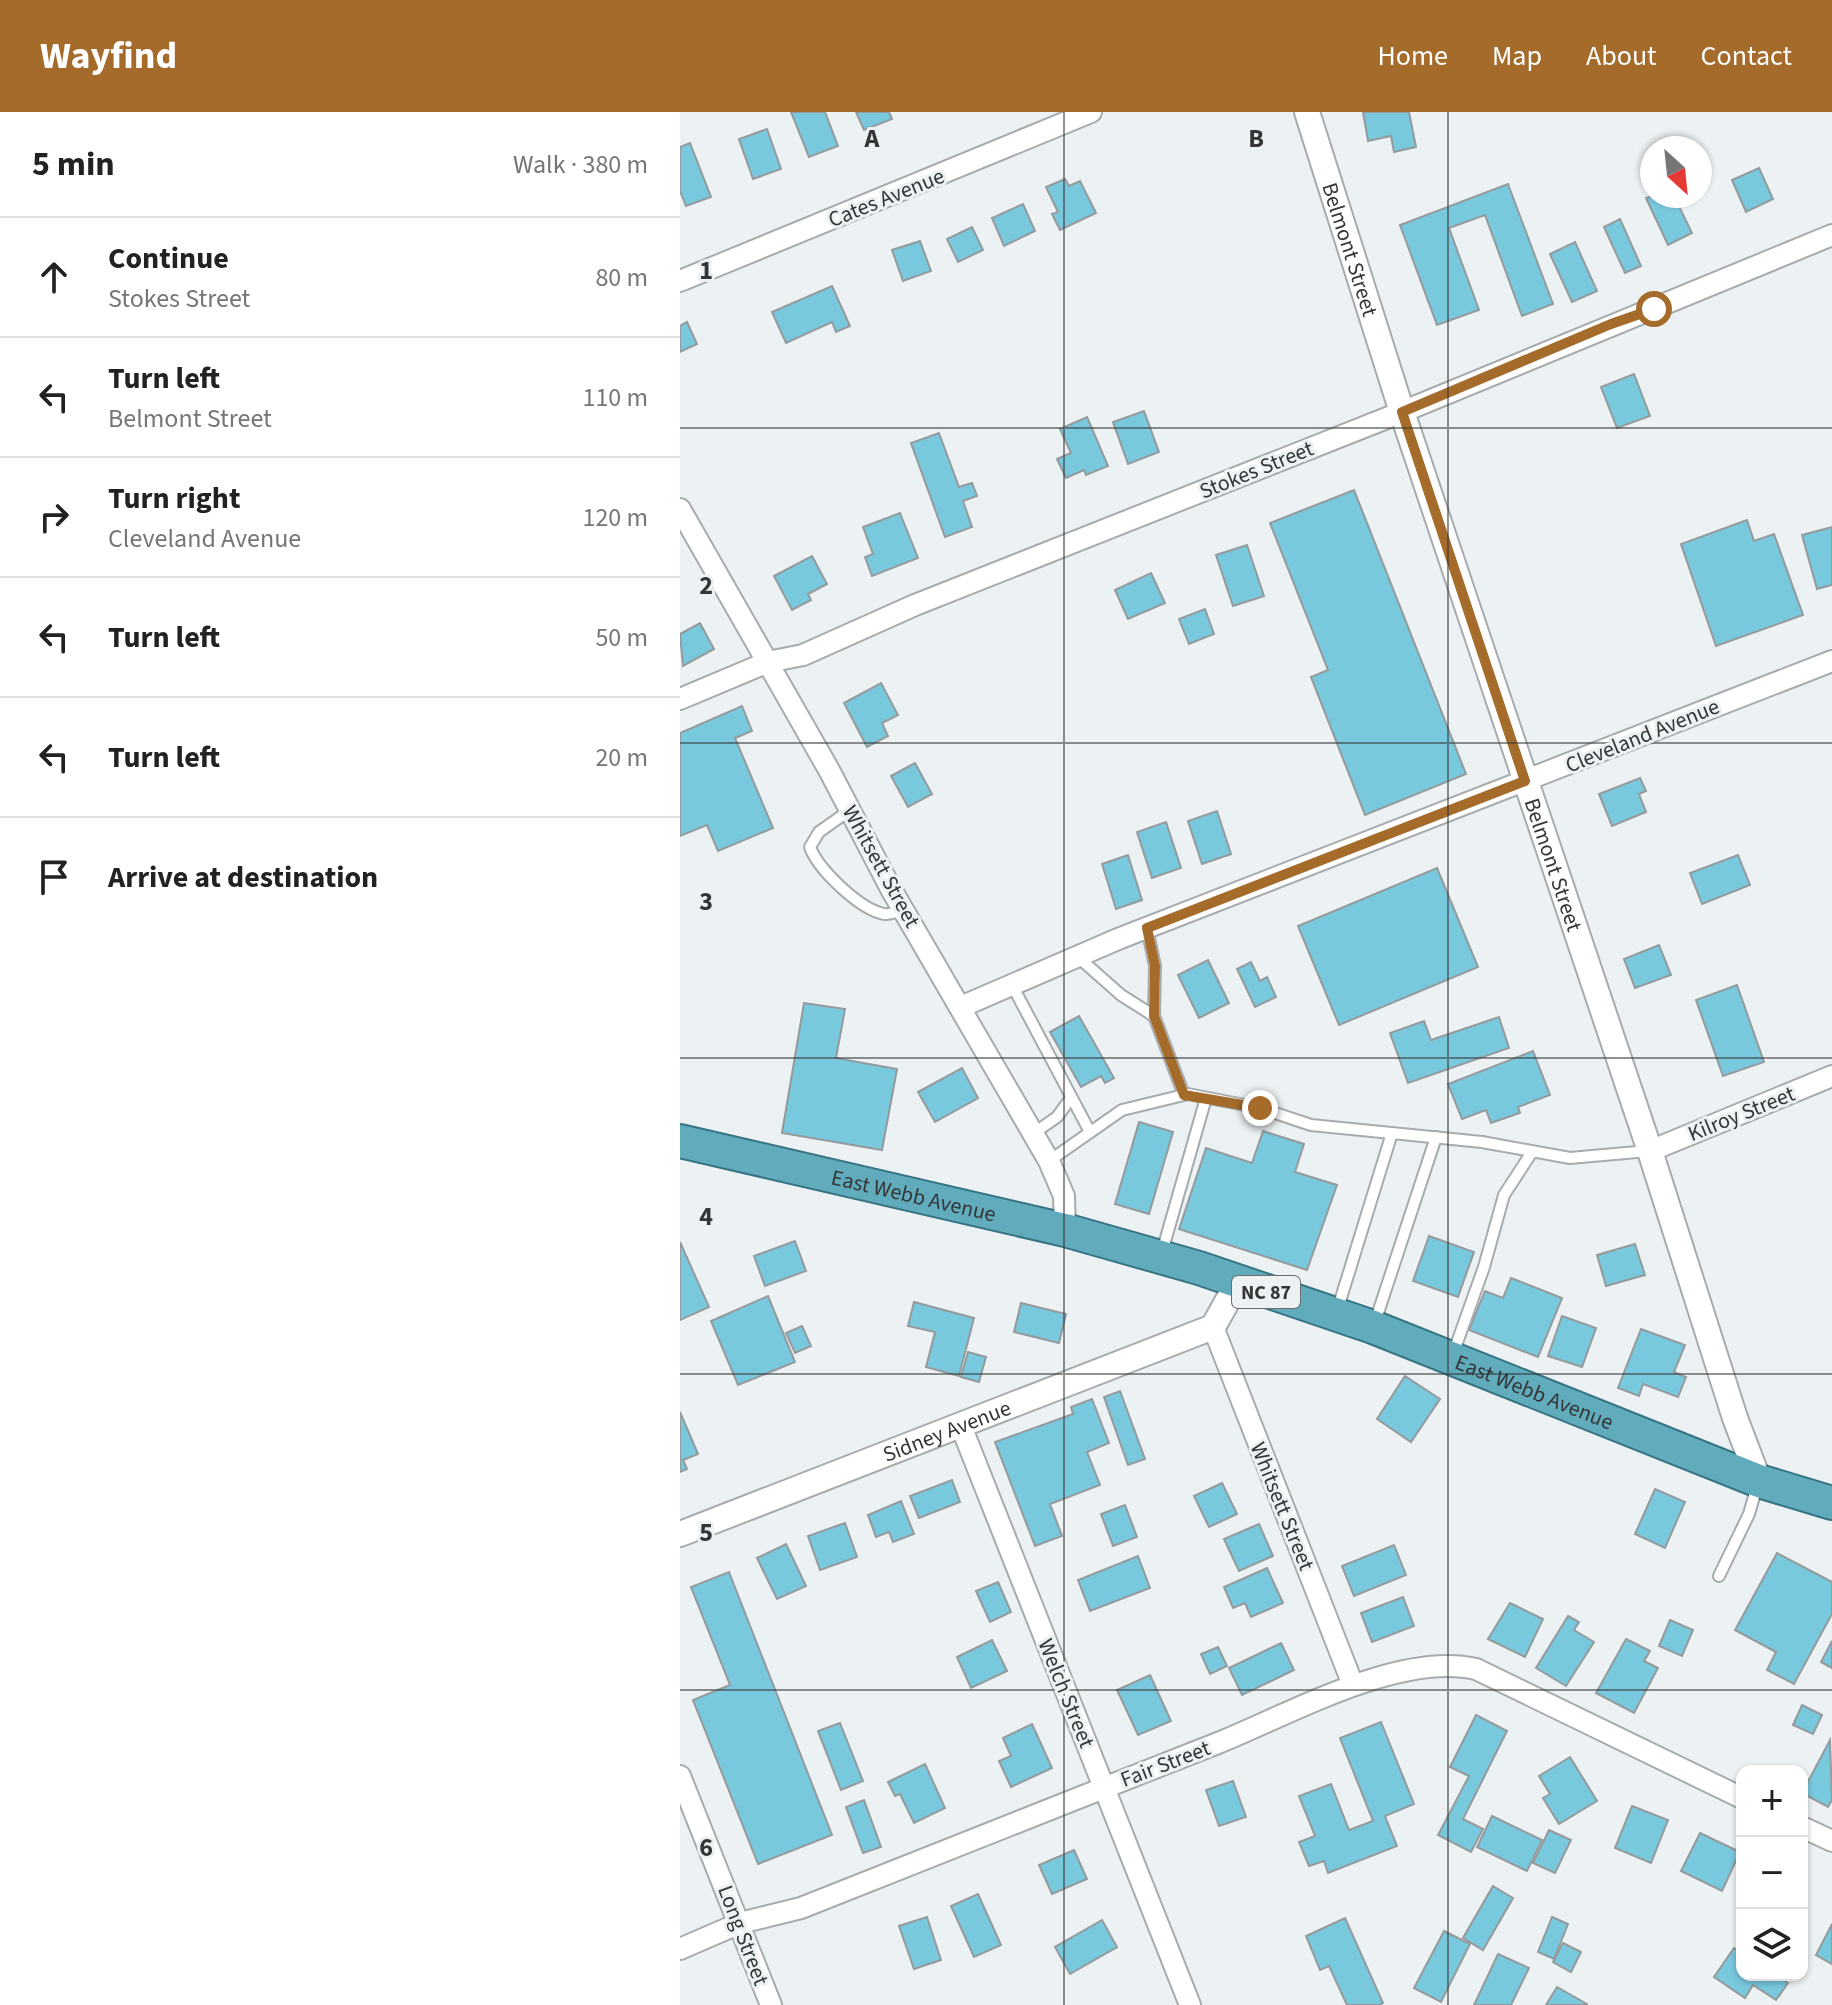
<!DOCTYPE html>
<html lang="en">
<head>
<meta charset="utf-8">
<style>
  :root { --surface:#fff; --page:#f2f2f2; --text:#222; --muted:#767676; --line:#e0e0e0; --accent:#a56b2a }
  body { margin:0; font-family:"Source Sans 3",sans-serif; background:var(--page); color:var(--text) }
  .controls { position:absolute; right:24px; bottom:24px; display:grid; overflow:hidden; border-radius:16px; box-shadow:0 2px 6px #0004 }
  .controls button { width:72px; height:72px; display:grid; place-items:center; padding:0; border:0; border-bottom:2px solid var(--line); background:var(--surface); color:var(--text); font:40px sans-serif }
  .compass { position:absolute; left:960px; top:24px; width:72px; height:72px; border-radius:50%; background:var(--surface); box-shadow:0 2px 6px #0004; rotate:153deg }
  .stop { position:absolute; width:24px; height:24px; margin:-18px; border:6px solid #a56b2a; border-radius:50%; background:#fff }
  .stop.end { background:#a56b2a; border-color:#fff; box-shadow:0 2px 8px #0008 }
  .list { margin:0; padding:0; list-style:none }
  h2 { display:flex; justify-content:space-between; align-items:center; height:104px; margin:0; padding:0 32px; font-size:34px }
  h2 small { font-size:26px; font-weight:400; color:var(--muted) }
  .list li { display:grid; grid-template-columns:52px 1fr auto; gap:24px; align-items:center; box-sizing:border-box; height:120px; padding:0 32px; border-top:2px solid var(--line) }
  .list b { display:block; font-size:30px; white-space:nowrap }
  .list p { margin:0; font-size:26px; white-space:nowrap; color:var(--muted) }
  .list em { font-size:26px; font-style:normal; color:var(--muted) }
  .icon { flex:none; width:44px; height:44px; fill:none; stroke:currentColor; stroke-width:2; stroke-linecap:round; stroke-linejoin:round }
  .map { position:relative; flex:none; width:1152px; height:1893px; overflow:hidden }
  header { display:flex; align-items:center; gap:48px; box-sizing:border-box; height:112px; padding:0 40px; background:var(--accent); color:#fff }
  header strong { font-size:38px }
  nav { display:flex; gap:44px; margin-inline-start:auto; font-size:28px }
  main { display:flex }
  aside { flex:1; background:var(--surface) }
  .map>svg:first-child { display:block }
  .building { fill:#78c8de; stroke:#959a9c; stroke-width:2 }
  .lines { fill:none; stroke-linecap:round; stroke-linejoin:round }
  .service-casing { stroke:#a6acae; stroke-width:14 }
  .minor-casing { stroke:#a6acae; stroke-width:24 }
  .tertiary-casing { stroke:#a6acae; stroke-width:28 }
  .trunk-casing { stroke:#377483; stroke-width:36 }
  .service { stroke:#fff; stroke-width:10 }
  .minor { stroke:#fff; stroke-width:20 }
  .tertiary { stroke:#fff; stroke-width:24 }
  .trunk { stroke:#60abbc; stroke-width:32 }
  .route { stroke:#a56b2a; stroke-width:10 }
  .grid { fill:none; stroke:#343637; stroke-width:2; stroke-opacity:0.55 }
  .labels { text-anchor:middle; stroke-width:6; stroke-linejoin:round; paint-order:stroke }
  .shield { fill:#ecf2f4; stroke:#6b6e70; stroke-width:2 }
  .shield-label { font-size:20px; font-weight:bold; fill:#343637 }
  .street-label { font-size:22px; fill:#343637; stroke:#ecf2f4 }
  .grid-label { font-size:26px; text-anchor:middle; font-weight:bold; fill:#343637; stroke:#ecf2f4; stroke-width:6; stroke-linejoin:round; paint-order:stroke }
</style>
</head>
<body>
<header>
<strong>Wayfind</strong>
<nav><a>Home</a><a>Map</a><a>About</a><a>Contact</a></nav>
</header>
<main>
<aside>
<h2>5 min<small>Walk · 380 m</small></h2>
<ul class="list">
<li><svg class="icon" aria-label="ahead" viewBox="0 0 24 24"><path d="M12 20V5M6 11l6-6 6 6"/></svg><div><b>Continue</b><p>Stokes Street</p></div><em>80 m</em></li>
<li><svg class="icon" aria-label="left" viewBox="0 0 24 24"><path d="M17 20v-9H6M10 6l-5 5 5 5"/></svg><div><b>Turn left</b><p>Belmont Street</p></div><em>110 m</em></li>
<li><svg class="icon" aria-label="right" viewBox="0 0 24 24"><path d="M7 20v-9h11M14 6l5 5-5 5"/></svg><div><b>Turn right</b><p>Cleveland Avenue</p></div><em>120 m</em></li>
<li><svg class="icon" aria-label="left" viewBox="0 0 24 24"><path d="M17 20v-9H6M10 6l-5 5 5 5"/></svg><div><b>Turn left</b></div><em>50 m</em></li>
<li><svg class="icon" aria-label="left" viewBox="0 0 24 24"><path d="M17 20v-9H6M10 6l-5 5 5 5"/></svg><div><b>Turn left</b></div><em>20 m</em></li>
<li><svg class="icon" aria-label="arrive" viewBox="0 0 24 24"><path d="M6 21V4h12l-3 4 3 4H6"/></svg><div><b>Arrive at destination</b></div></li>
</ul>
</aside>
<div class="map">
<svg width="1152" height="1893" viewBox="0 0 1152 1893">
  <rect width="100%" height="100%" fill="#ecf2f4"/>
  <g class="building">
    <polygon points="111,0 145,0 158,34 129,45"/>
    <polygon points="176,0 209,0 212,7 184,18"/>
    <polygon points="683,0 729,0 736,35 714,40 711,24 688,29"/>
    <polygon points="87,17 101,57 73,67 59,27"/>
    <polygon points="10,31 31,85 6,94 0,79 0,35"/>
    <polygon points="1079,56 1093,87 1066,100 1052,68"/>
    <polygon points="385,67 389,74 400,69 416,101 380,118 372,102 378,100 366,75"/>
    <polygon points="828,72 873,192 842,204 805,103 769,116 799,198 757,213 720,113"/>
    <polygon points="972,84 994,84 1012,121 988,133 966,86"/>
    <polygon points="343,92 355,119 324,134 312,106"/>
    <polygon points="940,107 961,154 945,161 924,115"/>
    <polygon points="292,115 303,138 278,150 267,127"/>
    <polygon points="240,129 251,159 223,169 212,138"/>
    <polygon points="895,130 917,179 892,190 870,142"/>
    <polygon points="152,174 170,214 156,220 152,210 106,231 92,200"/>
    <polygon points="7,210 17,232 0,240 0,214"/>
    <polygon points="954,262 970,304 937,316 921,275"/>
    <polygon points="464,299 479,340 448,352 433,310"/>
    <polygon points="407,305 428,354 406,363 404,358 386,366 377,347 391,341 380,317"/>
    <polygon points="259,321 279,375 292,371 297,384 283,389 292,415 265,425 231,331"/>
    <polygon points="674,378 786,662 685,703 631,565 648,558 590,411"/>
    <polygon points="220,401 238,446 192,464 185,445 193,442 183,415"/>
    <polygon points="1067,408 1074,429 1094,422 1123,503 1036,534 1001,432"/>
    <polygon points="1152,415 1152,473 1137,477 1122,423"/>
    <polygon points="567,433 584,484 553,494 536,443"/>
    <polygon points="132,444 147,472 128,482 131,488 112,498 94,464"/>
    <polygon points="471,461 485,491 448,507 435,478"/>
    <polygon points="525,497 534,522 509,532 499,507"/>
    <polygon points="20,511 34,537 3,554 0,522"/>
    <polygon points="201,571 218,603 202,611 208,624 187,635 164,591"/>
    <polygon points="62,594 72,619 55,626 93,716 38,739 27,713 0,724 0,621"/>
    <polygon points="235,651 252,682 228,695 211,664"/>
    <polygon points="960,666 966,679 959,682 966,700 932,714 919,682"/>
    <polygon points="537,699 551,742 522,752 508,709"/>
    <polygon points="486,710 501,756 472,766 457,720"/>
    <polygon points="448,743 462,788 436,797 422,752"/>
    <polygon points="1058,743 1070,773 1022,792 1010,761"/>
    <polygon points="757,756 798,855 659,913 618,814"/>
    <polygon points="979,833 991,863 955,876 944,847"/>
    <polygon points="528,848 549,891 519,906 498,863"/>
    <polygon points="571,850 580,869 587,865 596,885 575,895 557,857"/>
    <polygon points="1057,873 1084,950 1043,964 1016,888"/>
    <polygon points="124,891 165,897 156,946 217,957 202,1038 102,1021"/>
    <polygon points="399,904 434,966 425,971 421,964 401,975 370,920"/>
    <polygon points="819,905 829,936 728,971 710,921 744,909 751,928"/>
    <polygon points="853,939 870,983 838,995 840,1001 811,1011 806,998 782,1007 768,972"/>
    <polygon points="282,956 298,986 255,1010 238,980"/>
    <polygon points="459,1010 493,1020 469,1102 435,1092"/>
    <polygon points="583,1019 624,1032 615,1060 657,1073 627,1158 499,1117 526,1036 572,1051"/>
    <polygon points="749,1124 794,1140 778,1185 733,1169"/>
    <polygon points="115,1129 126,1159 85,1174 74,1144"/>
    <polygon points="0,1130 29,1195 0,1208"/>
    <polygon points="955,1132 965,1163 926,1174 917,1143"/>
    <polygon points="831,1166 882,1186 858,1245 789,1218 805,1179 823,1186"/>
    <polygon points="88,1184 115,1250 58,1273 31,1209"/>
    <polygon points="234,1190 294,1206 279,1264 246,1255 255,1220 228,1214"/>
    <polygon points="341,1191 386,1202 379,1231 334,1220"/>
    <polygon points="882,1204 916,1216 902,1255 868,1244"/>
    <polygon points="122,1214 131,1234 115,1241 106,1221"/>
    <polygon points="961,1217 1005,1233 994,1260 1006,1265 998,1285 963,1272 959,1284 938,1276"/>
    <polygon points="288,1240 306,1245 299,1270 281,1265"/>
    <polygon points="725,1264 760,1287 731,1330 697,1307"/>
    <polygon points="440,1279 465,1347 448,1353 424,1285"/>
    <polygon points="412,1287 429,1331 407,1340 420,1373 370,1392 382,1424 355,1434 315,1330 393,1302 391,1295"/>
    <polygon points="0,1300 18,1342 3,1348 7,1357 0,1360"/>
    <polygon points="272,1368 280,1390 239,1406 230,1384"/>
    <polygon points="542,1371 557,1402 529,1415 514,1384"/>
    <polygon points="975,1377 1005,1390 985,1436 955,1422"/>
    <polygon points="221,1389 234,1422 213,1430 209,1420 196,1425 188,1403"/>
    <polygon points="445,1393 457,1425 433,1434 421,1402"/>
    <polygon points="165,1411 177,1445 140,1458 128,1424"/>
    <polygon points="579,1412 593,1444 559,1459 544,1427"/>
    <polygon points="106,1432 126,1474 97,1487 77,1446"/>
    <polygon points="714,1433 726,1463 674,1484 662,1454"/>
    <polygon points="1097,1441 1152,1470 1152,1502 1114,1572 1087,1558 1096,1540 1055,1518"/>
    <polygon points="458,1444 470,1476 410,1499 398,1468"/>
    <polygon points="587,1456 603,1491 571,1505 565,1491 553,1496 544,1475"/>
    <polygon points="49,1460 152,1723 78,1752 13,1588 50,1573 11,1475"/>
    <polygon points="318,1470 331,1500 310,1510 296,1479"/>
    <polygon points="723,1485 734,1514 692,1530 681,1501"/>
    <polygon points="830,1491 863,1507 845,1545 808,1527"/>
    <polygon points="888,1504 899,1510 894,1518 914,1530 886,1574 856,1556"/>
    <polygon points="990,1508 1013,1518 1002,1544 979,1534"/>
    <polygon points="946,1527 970,1539 964,1549 978,1556 954,1601 916,1581"/>
    <polygon points="312,1528 327,1559 291,1576 277,1545"/>
    <polygon points="1152,1529 1152,1556 1141,1550"/>
    <polygon points="601,1531 614,1558 562,1583 549,1556"/>
    <polygon points="538,1535 547,1554 530,1562 521,1542"/>
    <polygon points="470,1563 491,1609 458,1623 437,1578"/>
    <polygon points="1122,1593 1142,1603 1133,1622 1113,1613"/>
    <polygon points="796,1603 827,1619 783,1707 803,1717 791,1740 758,1723 789,1664 770,1655"/>
    <polygon points="701,1610 734,1692 705,1704 717,1734 648,1761 644,1749 629,1754 619,1730 635,1724 619,1684 651,1672 669,1718 693,1709 660,1626"/>
    <polygon points="160,1611 183,1669 161,1678 138,1619"/>
    <polygon points="352,1612 372,1656 331,1675 319,1649 331,1644 323,1626"/>
    <polygon points="1150,1628 1152,1688 1148,1695 1122,1681"/>
    <polygon points="890,1645 917,1689 879,1712 863,1686 870,1682 859,1664"/>
    <polygon points="245,1652 265,1696 234,1711 220,1682 215,1684 208,1670"/>
    <polygon points="553,1669 566,1705 539,1714 526,1678"/>
    <polygon points="184,1688 201,1735 183,1741 166,1695"/>
    <polygon points="952,1694 988,1708 971,1751 935,1736"/>
    <polygon points="812,1704 862,1728 847,1759 797,1735"/>
    <polygon points="869,1718 891,1728 875,1761 853,1751"/>
    <polygon points="1020,1721 1060,1740 1042,1779 1001,1759"/>
    <polygon points="394,1738 407,1767 372,1782 359,1753"/>
    <polygon points="813,1774 833,1786 803,1838 783,1826"/>
    <polygon points="298,1782 321,1833 294,1845 271,1794"/>
    <polygon points="247,1805 261,1848 234,1857 219,1814"/>
    <polygon points="872,1805 888,1812 874,1847 858,1840"/>
    <polygon points="665,1806 703,1891 699,1893 667,1893 649,1854 640,1858 626,1824"/>
    <polygon points="422,1808 437,1835 390,1862 375,1835"/>
    <polygon points="1152,1812 1152,1852 1136,1843"/>
    <polygon points="764,1819 790,1832 761,1890 734,1876"/>
    <polygon points="883,1831 901,1840 891,1860 873,1850"/>
    <polygon points="1054,1836 1062,1841 1062,1863 1096,1863 1108,1871 1096,1888 1073,1873 1065,1886 1034,1865"/>
    <polygon points="818,1842 849,1856 831,1893 794,1893"/>
    <polygon points="877,1875 907,1892 907,1893 866,1893"/>
  </g>
  <g class="lines">
    <g class="service-casing">
      <g id="service">
        <path d="M170,698L139,720L130,735C138,757 179,797 204,802C209,803 218,799 223,799"/>
        <polyline points="467,816 475,854 474,904 504,983"/>
        <polyline points="398,845 441,883 474,904"/>
        <polyline points="332,873 410,1020"/>
        <polyline points="354,1021 377,1005 391,986"/>
        <polyline points="369,1049 442,998 508,982 580,996 631,1013 802,1030 890,1046 968,1039"/>
        <polyline points="482,1140 526,986"/>
        <polyline points="657,1199 712,1021"/>
        <polyline points="695,1210 756,1025"/>
        <polyline points="773,1242 804,1155 824,1083 852,1040"/>
        <polyline points="1039,1464 1069,1402 1077,1374"/>
      </g>
    </g>
    <g class="minor-casing">
      <g id="minor">
        <polyline points="0,169 411,0"/>
        <polyline points="0,397 149,658 211,777 369,1049 384,1084 385,1118"/>
        <polyline points="0,587 88,550 123,543 235,493 722,300 1152,123"/>
        <polyline points="283,894 438,827 1152,549"/>
        <polyline points="970,1039 1152,964"/>
        <polyline points="533,1215 673,1573"/>
        <polyline points="281,1314 510,1893"/>
        <polyline points="0,1664 91,1893"/>
        <polyline points="1122,1715 1152,1729"/>
        <path d="M0,1837L60,1811L121,1796C260,1740 399,1686 538,1631C608,1603 720,1539 796,1557L1062,1686"/>
      </g>
    </g>
    <g class="tertiary-casing">
      <g id="tertiary">
        <path id="s1" d="M627,0L722,300L970,1039L1055,1306L1079,1369"/>
        <path id="s2" d="M0,1422L533,1215L558,1170"/>
      </g>
    </g>
    <g class="trunk-casing">
      <g id="trunk">
        <path id="s3" d="M0,1029L385,1118L519,1156L693,1215L1079,1369L1152,1391"/>
      </g>
    </g>
    <use href="#service" class="service"/>
    <use href="#minor" class="minor"/>
    <use href="#tertiary" class="tertiary"/>
    <use href="#trunk" class="trunk"/>
  </g>
  <g class="lines">
    <polyline class="route" points="580,996 504,983 474,904 475,854 467,816 845,669 722,300 931,212 974,197"/>
  </g>
  <path class="grid" d="M384,0V1893M768,0V1893M0,316H1152M0,631H1152M0,946H1152M0,1262H1152M0,1578H1152"/>
  <g class="labels">
    <rect class="shield" x="552" y="1164" width="68" height="32" rx="6"/>
    <g class="shield-label">
      <text x="586" y="1187">NC 87</text>
    </g>
    <g class="street-label">
      <text transform="translate(206 85) rotate(-22)" y="8">Cates Avenue</text>
      <text dy="8" stroke="none"><textPath href="#s1" startOffset="144">Belmont Street</textPath></text>
      <text transform="translate(576 357) rotate(-22)" y="8">Stokes Street</text>
      <text transform="translate(962 623) rotate(-22)" y="8">Cleveland Avenue</text>
      <text transform="translate(202 754) rotate(61)" y="8">Whitsett Street</text>
      <text dy="8" stroke="none"><textPath href="#s1" startOffset="792">Belmont Street</textPath></text>
      <text transform="translate(1061 1001) rotate(-22)" y="8">Kilroy Street</text>
      <text dy="8" stroke="none"><textPath href="#s3" startOffset="240">East Webb Avenue</textPath></text>
      <text dy="8" stroke="none"><textPath href="#s3" startOffset="892">East Webb Avenue</textPath></text>
      <text dy="8" stroke="none"><textPath href="#s2" startOffset="286">Sidney Avenue</textPath></text>
      <text transform="translate(603 1394) rotate(68)" y="8">Whitsett Street</text>
      <text transform="translate(387 1581) rotate(68)" y="8">Welch Street</text>
      <text transform="translate(485 1651) rotate(-21)" y="8">Fair Street</text>
      <text transform="translate(64 1823) rotate(69)" y="8">Long Street</text>
    </g>
  </g>
  <g class="grid-label">
    <text x="192" y="35">A</text>
    <text x="576" y="35">B</text>
    <text x="26" y="167">1</text>
    <text x="26" y="482">2</text>
    <text x="26" y="798">3</text>
    <text x="26" y="1113">4</text>
    <text x="26" y="1429">5</text>
    <text x="26" y="1744">6</text>
  </g>
</svg>
<div class="controls">
<button>+</button>
<button>−</button>
<button><svg class="icon" aria-label="layers" viewBox="0 0 24 24"><path d="M12 4l9 5-9 5-9-5zM3 14l9 5 9-5"/></svg></button>
</div>
<svg class="compass" viewBox="-18 -18 36 36"><path d="M0-13l5 13h-10z" fill="#e53935"/><path d="M0 13l5-13h-10z" fill="#767676"/></svg>
<div class="stop" style="left:974px;top:197px"></div>
<div class="stop end" style="left:580px;top:996px"></div>
</div>
</main>
</body>
</html>
